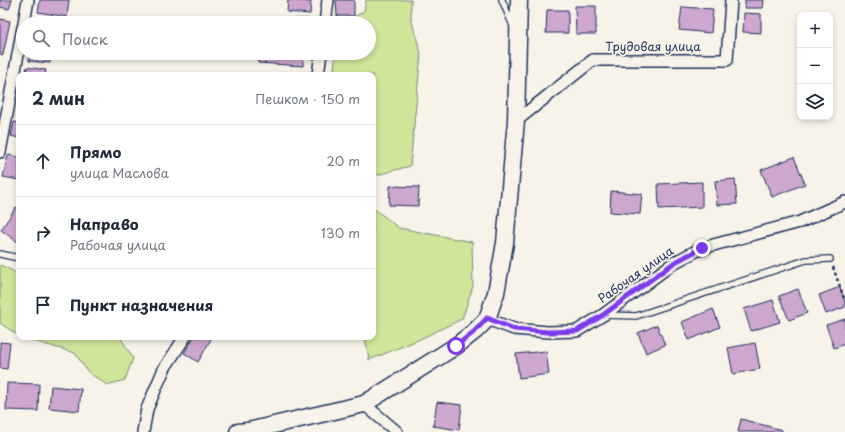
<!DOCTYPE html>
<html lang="ru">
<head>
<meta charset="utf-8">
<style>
  :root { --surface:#fff; --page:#f2f2f3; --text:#1f2937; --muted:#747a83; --line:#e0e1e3 }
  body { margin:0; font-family:"Playpen Sans",sans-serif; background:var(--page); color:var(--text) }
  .controls { position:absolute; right:12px; top:12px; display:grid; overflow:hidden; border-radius:8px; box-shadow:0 2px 6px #0003 }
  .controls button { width:36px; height:36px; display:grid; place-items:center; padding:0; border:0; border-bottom:1px solid var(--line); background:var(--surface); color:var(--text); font:20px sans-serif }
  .stop { position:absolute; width:12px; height:12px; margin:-9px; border:3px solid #7c3aed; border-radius:50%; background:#fff }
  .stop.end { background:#7c3aed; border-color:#fff; box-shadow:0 1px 4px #0008 }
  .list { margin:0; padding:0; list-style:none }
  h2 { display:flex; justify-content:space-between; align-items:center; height:52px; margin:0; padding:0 16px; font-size:17px }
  h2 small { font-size:13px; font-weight:400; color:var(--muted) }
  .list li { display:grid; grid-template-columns:26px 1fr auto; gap:12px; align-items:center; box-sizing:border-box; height:72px; padding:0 16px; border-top:1px solid var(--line) }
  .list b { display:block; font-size:15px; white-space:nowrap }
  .list p { margin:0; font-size:13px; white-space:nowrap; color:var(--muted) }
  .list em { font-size:13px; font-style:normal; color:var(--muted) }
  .icon { flex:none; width:22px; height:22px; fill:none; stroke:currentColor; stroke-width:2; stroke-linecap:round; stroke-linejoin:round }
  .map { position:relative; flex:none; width:845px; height:432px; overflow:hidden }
  .search { position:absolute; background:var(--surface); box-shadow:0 2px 6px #0003; left:16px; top:16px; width:360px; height:44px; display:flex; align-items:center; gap:10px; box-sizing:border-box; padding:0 14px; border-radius:22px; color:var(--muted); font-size:15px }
  .panel { position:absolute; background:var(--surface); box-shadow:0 2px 6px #0003; left:16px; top:72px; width:360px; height:268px; border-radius:8px }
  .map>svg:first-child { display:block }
  .green { fill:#cfe59a; stroke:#758a7c }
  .building { fill:#cea7ce; stroke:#1b2f5e }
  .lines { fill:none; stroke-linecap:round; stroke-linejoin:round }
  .service-casing { stroke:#1b2f5e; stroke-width:8 }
  .minor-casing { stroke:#1b2f5e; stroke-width:14 }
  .secondary-casing { stroke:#1b2f5e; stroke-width:19 }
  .path { stroke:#1b2f5e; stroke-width:2.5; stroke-dasharray:3 3; stroke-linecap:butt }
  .service { stroke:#f7f3e8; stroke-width:5.5 }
  .minor { stroke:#f7f3e8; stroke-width:11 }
  .secondary { stroke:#f7f3e8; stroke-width:16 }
  .route { stroke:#7c3aed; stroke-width:5 }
  .labels { text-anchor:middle; stroke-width:3.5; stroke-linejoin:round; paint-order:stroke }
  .street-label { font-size:12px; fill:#1b2f5e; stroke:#f7f3e8 }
</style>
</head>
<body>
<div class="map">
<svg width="845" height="432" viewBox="0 0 845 432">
  <rect width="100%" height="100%" fill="#f7f3e8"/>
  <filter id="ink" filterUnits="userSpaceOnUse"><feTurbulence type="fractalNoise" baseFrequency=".025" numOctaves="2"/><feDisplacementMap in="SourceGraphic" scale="8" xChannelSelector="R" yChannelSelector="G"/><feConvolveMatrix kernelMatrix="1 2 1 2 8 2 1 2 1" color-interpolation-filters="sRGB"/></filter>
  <g filter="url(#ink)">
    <g class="green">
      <polygon points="366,0 411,0 411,19 421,54 410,166 377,175 373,175 373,75 333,75 336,53 369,53 369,23 345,23 364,11"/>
      <polygon points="373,208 399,228 472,242 473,286 462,319 418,340 369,360 365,337 373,337"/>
      <polygon points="0,265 13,271 19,277 19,336 0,323"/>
      <polygon points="20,337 120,337 133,358 125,380 107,385 88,372 75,353"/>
    </g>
    <g class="building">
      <polygon points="0,0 12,0 9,9 0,7"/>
      <polygon points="40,0 69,0 67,17 38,12"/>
      <polygon points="288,0 311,2 310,14 287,12"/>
      <polygon points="336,0 354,0 354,16 337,16"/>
      <polygon points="745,0 764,0 763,8 745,8"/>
      <polygon points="575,6 596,6 596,34 576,34"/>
      <polygon points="682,7 713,9 711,33 679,30"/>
      <polygon points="547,10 568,10 568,33 546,33"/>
      <polygon points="744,13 761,14 761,33 743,32"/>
      <polygon points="0,19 10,21 3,55 0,54"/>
      <rect x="287" y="19" width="22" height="4"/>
      <polygon points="29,53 51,53 50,63 29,61"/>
      <polygon points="259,53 303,53 303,66 258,63"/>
      <polygon points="27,67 46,70 45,75 25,75"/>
      <polygon points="14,122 19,123 19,138 11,136"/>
      <polygon points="8,155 19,157 19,180 3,177"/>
      <polygon points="794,157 805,184 772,197 761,170"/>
      <polygon points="735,179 737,204 717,205 715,181"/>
      <polygon points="702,182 702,207 659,209 658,184"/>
      <polygon points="390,186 419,187 418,206 389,205"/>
      <polygon points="611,191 642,194 640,214 610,212"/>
      <polygon points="16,207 19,209 19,243 1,230"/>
      <polygon points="840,287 845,302 845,307 826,314 819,295"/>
      <polygon points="798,289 807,313 789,320 779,296"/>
      <polygon points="773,300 780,322 751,331 744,309"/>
      <polygon points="713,309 720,327 689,340 682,322"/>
      <polygon points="845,319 845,344 834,348 826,325"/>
      <polygon points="657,325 665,345 646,353 638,333"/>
      <polygon points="194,337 208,337 211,339 198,362 184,353"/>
      <polygon points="0,342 10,343 7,369 0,368"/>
      <polygon points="755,343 760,369 733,374 728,348"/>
      <polygon points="546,351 549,374 519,378 516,354"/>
      <polygon points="7,383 39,384 38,411 6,410"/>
      <polygon points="51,386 81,389 79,411 49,408"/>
      <polygon points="437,402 462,405 459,430 433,426"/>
      <polygon points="741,419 782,430 782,432 738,432"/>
    </g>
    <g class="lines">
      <g class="service-casing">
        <g id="service">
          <polyline points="502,0 513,26"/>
          <polyline points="0,254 19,258"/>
          <polyline points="605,315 636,316 806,260 830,259"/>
        </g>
      </g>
      <g class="minor-casing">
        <g id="minor">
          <polyline points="24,23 28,0"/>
          <polyline points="325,23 328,0"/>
          <polyline points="318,75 321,53"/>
          <polyline points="516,121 593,60 727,60 731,0"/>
          <polyline points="0,152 23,27"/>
          <polyline points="487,319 514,329 548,332 577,331 603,315 675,262 702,248 800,222 845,202"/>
          <polyline points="364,404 397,432"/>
          <polyline points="143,432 147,409 164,369 185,337"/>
        </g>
      </g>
      <g class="secondary-casing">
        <polyline id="secondary" points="238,432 248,431 364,404 456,346 475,331 487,319 496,293 505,243 516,121 519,0"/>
      </g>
      <polyline class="path" points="833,267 845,301"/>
      <use href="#service" class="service"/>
      <use href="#minor" class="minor"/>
      <use href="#secondary" class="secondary"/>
    </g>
  </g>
  <g class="lines" filter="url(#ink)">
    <polyline class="route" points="456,346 475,331 487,318 514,329 548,332 577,331 603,315 675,262 702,248"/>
  </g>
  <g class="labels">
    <g class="street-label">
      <text x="653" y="51">Трудовая улица</text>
      <text transform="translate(636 275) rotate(-35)" y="4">Рабочая улица</text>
    </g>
  </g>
</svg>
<div class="controls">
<button>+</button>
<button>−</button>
<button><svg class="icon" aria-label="layers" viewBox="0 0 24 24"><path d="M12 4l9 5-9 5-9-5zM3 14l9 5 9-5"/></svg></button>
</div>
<div class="stop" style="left:456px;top:346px"></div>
<div class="stop end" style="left:702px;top:248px"></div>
<div class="search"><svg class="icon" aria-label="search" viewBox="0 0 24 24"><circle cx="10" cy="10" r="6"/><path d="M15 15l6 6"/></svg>Поиск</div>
<section class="panel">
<h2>2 мин<small>Пешком · 150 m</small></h2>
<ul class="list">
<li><svg class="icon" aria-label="ahead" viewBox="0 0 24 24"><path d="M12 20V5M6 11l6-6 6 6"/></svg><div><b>Прямо</b><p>улица Маслова</p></div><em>20 m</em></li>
<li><svg class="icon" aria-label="right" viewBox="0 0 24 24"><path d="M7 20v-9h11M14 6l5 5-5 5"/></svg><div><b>Направо</b><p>Рабочая улица</p></div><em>130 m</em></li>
<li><svg class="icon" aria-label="arrive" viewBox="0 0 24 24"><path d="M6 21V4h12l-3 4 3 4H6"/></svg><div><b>Пункт назначения</b></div></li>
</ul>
</section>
</div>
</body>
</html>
